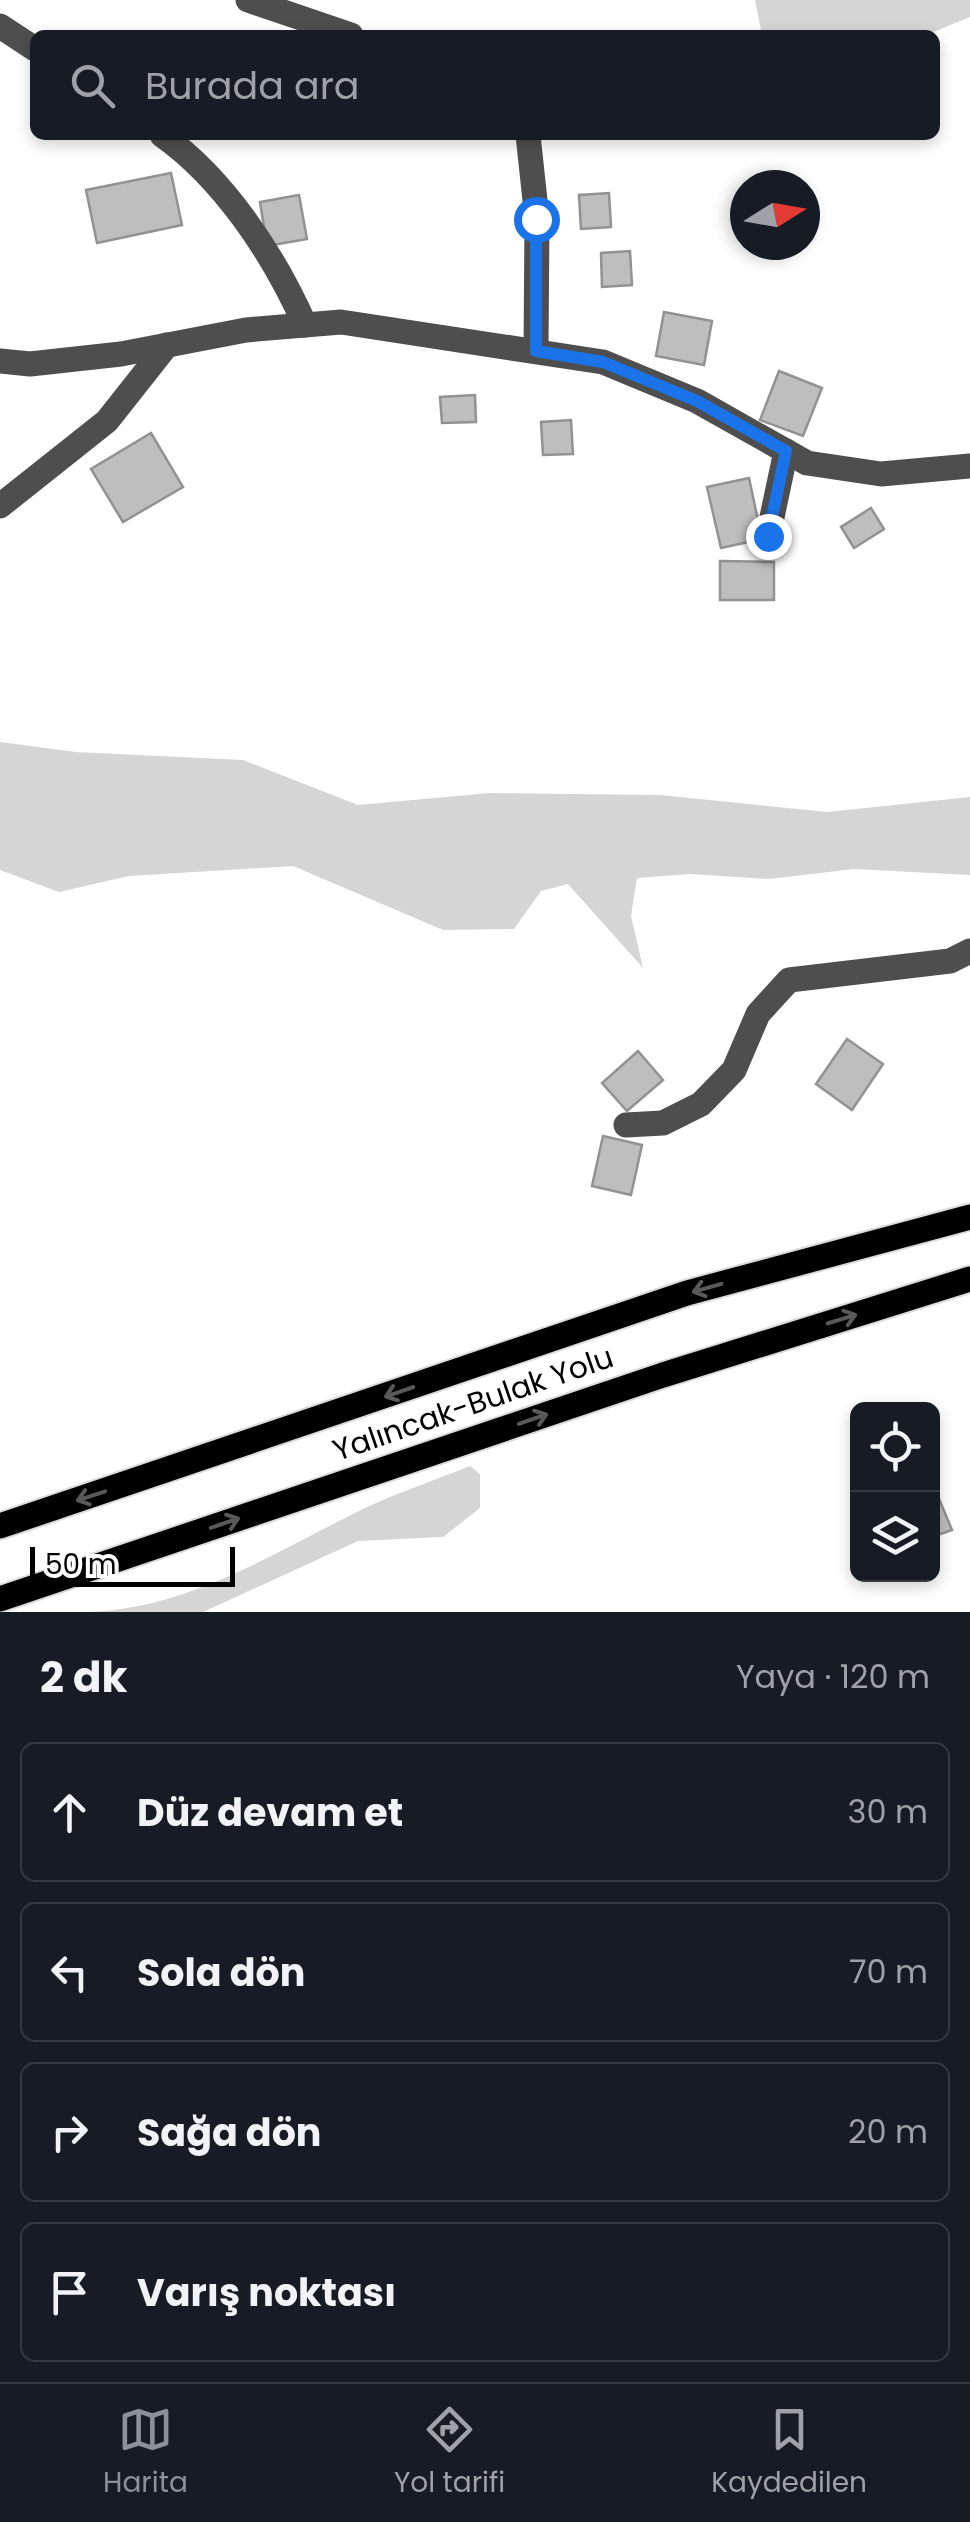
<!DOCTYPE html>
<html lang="tr">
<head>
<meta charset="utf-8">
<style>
  :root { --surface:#171b24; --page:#20242c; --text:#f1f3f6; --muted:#9ea1a6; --line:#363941; --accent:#8c9099 }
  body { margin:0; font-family:Poppins,sans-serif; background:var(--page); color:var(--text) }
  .controls { position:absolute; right:30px; bottom:30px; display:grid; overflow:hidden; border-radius:15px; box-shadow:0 5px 15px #0003 }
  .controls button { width:90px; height:90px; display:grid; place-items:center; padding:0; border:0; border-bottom:2px solid var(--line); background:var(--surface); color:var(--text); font:50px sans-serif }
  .compass { position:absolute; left:730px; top:170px; width:90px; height:90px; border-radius:50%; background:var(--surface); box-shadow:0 5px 15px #0003; rotate:79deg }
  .scale { position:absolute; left:30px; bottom:25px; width:205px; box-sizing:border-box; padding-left:10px; border:5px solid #000; border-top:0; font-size:28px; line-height:35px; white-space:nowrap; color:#000; -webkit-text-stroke:8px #fff; paint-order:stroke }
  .stop { position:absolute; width:30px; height:30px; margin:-22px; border:8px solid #1a73e8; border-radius:50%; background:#fff }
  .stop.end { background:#1a73e8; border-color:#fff; box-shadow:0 2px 10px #0008 }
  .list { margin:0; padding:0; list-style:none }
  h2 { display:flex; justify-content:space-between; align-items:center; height:130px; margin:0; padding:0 40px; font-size:42px }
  h2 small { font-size:32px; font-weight:400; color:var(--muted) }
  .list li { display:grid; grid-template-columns:65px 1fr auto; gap:30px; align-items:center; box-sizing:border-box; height:140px; margin:0 20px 20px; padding:0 20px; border:2px solid var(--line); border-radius:15px }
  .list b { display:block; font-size:38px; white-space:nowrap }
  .list em { font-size:32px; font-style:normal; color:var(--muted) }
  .icon { flex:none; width:55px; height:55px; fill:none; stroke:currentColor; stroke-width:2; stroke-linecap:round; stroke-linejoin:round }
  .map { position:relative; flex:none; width:970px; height:1612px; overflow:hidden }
  .search { position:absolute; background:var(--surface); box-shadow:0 5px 15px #0003; left:30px; right:30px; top:30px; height:110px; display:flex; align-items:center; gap:25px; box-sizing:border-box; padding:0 35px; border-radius:15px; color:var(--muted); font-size:38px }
  .sheet { height:770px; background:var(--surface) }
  nav { display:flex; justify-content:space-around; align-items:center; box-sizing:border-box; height:140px; border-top:2px solid var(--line); background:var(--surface); font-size:28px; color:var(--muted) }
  nav a { display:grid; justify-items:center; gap:5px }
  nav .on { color:var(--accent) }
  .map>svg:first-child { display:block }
  .green { fill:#d5d5d5 }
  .building { fill:#bebebe; stroke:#929292; stroke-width:2.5 }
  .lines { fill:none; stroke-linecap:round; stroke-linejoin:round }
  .major-casing { stroke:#dbdbdb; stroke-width:29 }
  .minor { stroke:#4e4e4e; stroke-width:25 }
  .major { stroke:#000; stroke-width:25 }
  .oneway { stroke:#595959 }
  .route { stroke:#1a73e8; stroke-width:12 }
  .labels { text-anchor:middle; stroke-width:10; stroke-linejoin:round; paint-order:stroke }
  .street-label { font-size:30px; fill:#000; stroke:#fff }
</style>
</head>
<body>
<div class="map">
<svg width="970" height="1612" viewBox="0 0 970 1612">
  <rect width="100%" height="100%" fill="#fff"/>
  <g class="green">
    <polygon points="755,0 970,0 970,17 926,35 762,35"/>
    <polygon points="0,742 76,752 243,760 358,805 490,793 660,795 827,812 970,797 970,875 854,869 769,879 690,874 637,878 631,916 643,968 568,884 541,891 514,929 443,930 293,866 129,876 59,892 0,870"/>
    <path d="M470,1466L480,1474V1508L443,1537L358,1541L203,1612H87C186,1609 270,1555 357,1512C393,1494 433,1481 470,1466Z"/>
  </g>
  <g class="building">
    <polygon points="171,173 182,225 97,243 86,190"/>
    <polygon points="609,193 611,227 581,229 579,195"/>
    <polygon points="299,195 307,239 267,246 260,202"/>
    <polygon points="630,251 632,285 602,287 601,253"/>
    <polygon points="664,312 712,321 704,365 656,356"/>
    <polygon points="779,371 822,388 803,436 760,420"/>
    <polygon points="475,395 476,422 442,423 440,397"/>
    <polygon points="571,420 573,454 543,455 541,422"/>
    <polygon points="151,433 183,487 123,522 91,469"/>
    <polygon points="749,478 762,539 721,548 707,487"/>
    <polygon points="871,508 884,529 854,548 841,527"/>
    <polygon points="720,561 774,562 774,600 720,600"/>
    <polygon points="847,1039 883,1064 852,1110 816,1084"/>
    <polygon points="638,1051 663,1080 627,1111 602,1083"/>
    <polygon points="603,1136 642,1145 631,1195 592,1186"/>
    <polygon points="932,1482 952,1530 932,1537"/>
  </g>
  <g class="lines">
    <g class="major-casing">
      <g id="major">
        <polyline points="0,1526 687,1293 970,1217"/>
        <polyline points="0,1599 663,1375 970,1279"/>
      </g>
    </g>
    <g class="minor">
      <polyline points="248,0 351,35"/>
      <polyline points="0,26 35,49"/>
      <path d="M162,135C224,179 274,255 305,325"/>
      <polyline points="528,135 537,219 536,351"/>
      <polyline points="0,361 30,364 121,354 246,330 341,322 603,362 697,401 807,463 881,474 970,466"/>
      <polyline points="0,506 107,421 167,345"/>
      <polyline points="768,536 786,451"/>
      <polyline points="626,1125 663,1123 701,1104 734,1070 758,1014 789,980 950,961 970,951"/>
    </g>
    <use href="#major" class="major"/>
  </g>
  <defs><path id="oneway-shaft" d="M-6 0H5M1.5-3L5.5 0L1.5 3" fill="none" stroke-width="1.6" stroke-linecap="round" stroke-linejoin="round" transform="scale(2.5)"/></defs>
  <g class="oneway">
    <use href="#oneway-shaft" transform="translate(707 1288) rotate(164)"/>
    <use href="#oneway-shaft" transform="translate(842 1319) rotate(-17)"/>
    <use href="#oneway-shaft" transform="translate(399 1392) rotate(161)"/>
    <use href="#oneway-shaft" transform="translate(533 1419) rotate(-19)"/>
    <use href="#oneway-shaft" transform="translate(91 1496) rotate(162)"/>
    <use href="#oneway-shaft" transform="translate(225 1523) rotate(-19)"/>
  </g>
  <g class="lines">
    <polyline class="route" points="536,219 536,351 603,362 697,401 786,451 768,536"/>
  </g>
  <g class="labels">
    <g class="street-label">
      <text transform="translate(473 1404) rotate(-19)" y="10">Yalıncak-Bulak Yolu</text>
    </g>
  </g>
</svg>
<div class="controls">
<button><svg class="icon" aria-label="locate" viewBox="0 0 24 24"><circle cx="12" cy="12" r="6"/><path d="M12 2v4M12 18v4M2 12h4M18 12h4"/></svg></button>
<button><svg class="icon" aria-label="layers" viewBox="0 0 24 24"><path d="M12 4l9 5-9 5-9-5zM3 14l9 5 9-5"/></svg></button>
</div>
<svg class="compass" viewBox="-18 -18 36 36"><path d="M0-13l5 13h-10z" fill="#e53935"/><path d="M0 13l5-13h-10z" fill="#9ea1a6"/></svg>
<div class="scale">50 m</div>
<div class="stop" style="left:536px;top:219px"></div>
<div class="stop end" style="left:768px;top:536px"></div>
<div class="search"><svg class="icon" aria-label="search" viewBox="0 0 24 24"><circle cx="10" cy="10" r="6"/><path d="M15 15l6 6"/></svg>Burada ara</div>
</div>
<section class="sheet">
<h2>2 dk<small>Yaya · 120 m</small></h2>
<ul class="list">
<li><svg class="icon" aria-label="ahead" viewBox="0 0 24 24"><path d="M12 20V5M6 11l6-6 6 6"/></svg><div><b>Düz devam et</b></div><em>30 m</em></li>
<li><svg class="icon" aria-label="left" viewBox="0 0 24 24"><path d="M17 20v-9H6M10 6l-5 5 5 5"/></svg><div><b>Sola dön</b></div><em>70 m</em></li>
<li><svg class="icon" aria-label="right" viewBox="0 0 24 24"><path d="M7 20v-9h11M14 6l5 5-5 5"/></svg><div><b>Sağa dön</b></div><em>20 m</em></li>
<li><svg class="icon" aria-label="arrive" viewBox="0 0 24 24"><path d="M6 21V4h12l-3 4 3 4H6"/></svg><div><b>Varış noktası</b></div></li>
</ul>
</section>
<nav>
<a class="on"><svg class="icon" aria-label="map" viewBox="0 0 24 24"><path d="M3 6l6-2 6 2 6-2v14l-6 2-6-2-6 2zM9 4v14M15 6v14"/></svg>Harita</a>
<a><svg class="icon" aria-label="directions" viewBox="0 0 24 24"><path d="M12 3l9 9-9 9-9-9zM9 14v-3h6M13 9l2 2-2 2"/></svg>Yol tarifi</a>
<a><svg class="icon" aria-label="saved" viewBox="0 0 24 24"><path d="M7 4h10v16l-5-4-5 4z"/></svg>Kaydedilen</a>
</nav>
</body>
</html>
